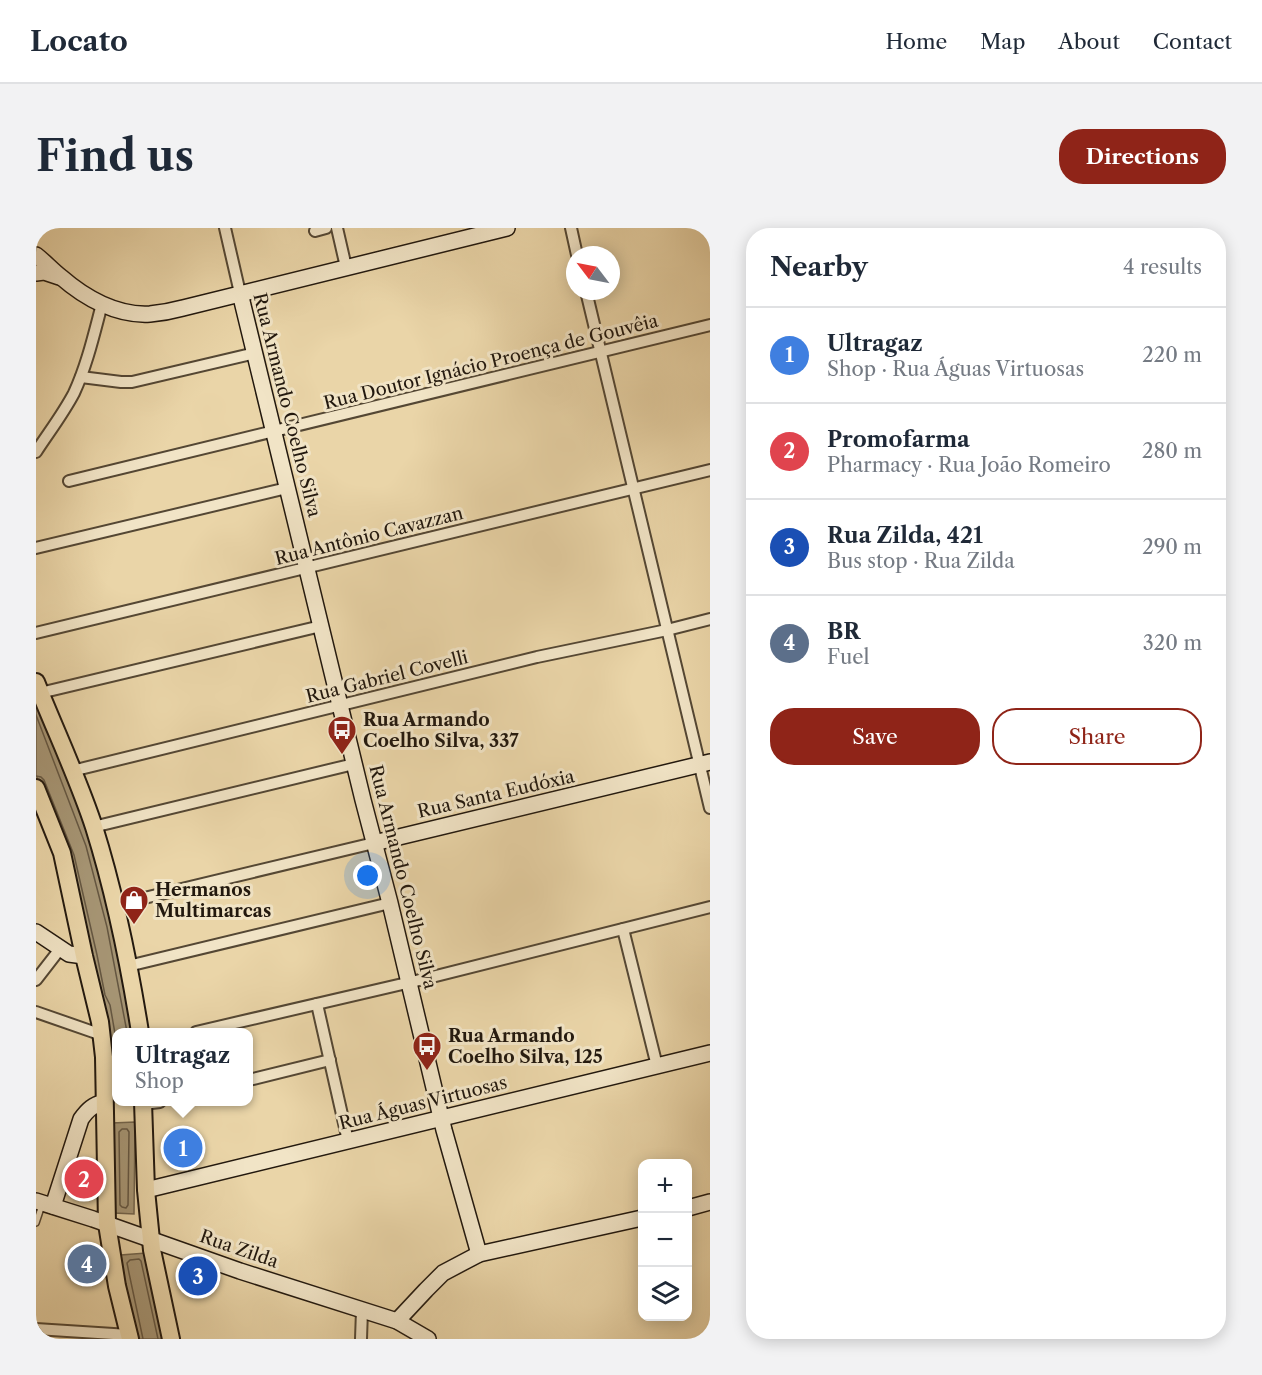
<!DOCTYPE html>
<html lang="en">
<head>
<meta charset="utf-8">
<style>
  :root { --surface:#fff; --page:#f2f2f3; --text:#1f2937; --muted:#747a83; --line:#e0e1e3; --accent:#8f2418 }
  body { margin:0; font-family:"Libre Caslon Text",serif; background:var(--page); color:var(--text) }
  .controls { position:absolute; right:18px; bottom:18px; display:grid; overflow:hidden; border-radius:12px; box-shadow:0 3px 15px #0003 }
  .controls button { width:54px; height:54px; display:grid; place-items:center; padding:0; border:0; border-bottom:2px solid var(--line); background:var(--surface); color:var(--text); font:30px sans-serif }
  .compass { position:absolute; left:530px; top:18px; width:54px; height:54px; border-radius:50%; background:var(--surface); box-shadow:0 3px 15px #0003; rotate:302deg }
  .you { position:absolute; left:332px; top:648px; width:21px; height:21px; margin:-15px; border:4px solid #fff; border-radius:50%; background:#1a73e8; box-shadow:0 0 0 9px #1a73e833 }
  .badge { display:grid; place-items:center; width:39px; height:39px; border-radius:50%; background:var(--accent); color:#fff; font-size:20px; font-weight:700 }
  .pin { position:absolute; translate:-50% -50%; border:3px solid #fff; box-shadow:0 2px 6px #0006 }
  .popup { position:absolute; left:76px; top:800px; width:141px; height:78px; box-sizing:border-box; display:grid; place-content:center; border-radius:12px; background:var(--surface); filter:drop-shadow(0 2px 4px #0005); font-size:20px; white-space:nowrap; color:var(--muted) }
  .popup b { font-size:22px; color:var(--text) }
  .popup::after { content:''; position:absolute; left:50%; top:100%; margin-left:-12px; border:12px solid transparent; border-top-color:var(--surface) }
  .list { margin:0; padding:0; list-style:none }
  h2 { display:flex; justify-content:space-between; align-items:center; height:78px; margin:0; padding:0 24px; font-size:26px }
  h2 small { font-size:20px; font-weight:400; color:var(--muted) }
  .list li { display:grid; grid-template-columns:39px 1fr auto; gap:18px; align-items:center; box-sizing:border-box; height:96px; padding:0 24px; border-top:2px solid var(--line) }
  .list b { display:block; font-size:22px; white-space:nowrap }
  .list p { margin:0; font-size:20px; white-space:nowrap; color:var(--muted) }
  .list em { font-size:20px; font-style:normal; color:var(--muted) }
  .actions { display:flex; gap:12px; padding:18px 24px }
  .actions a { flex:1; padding:14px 0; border:2px solid var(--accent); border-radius:24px; text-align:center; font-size:21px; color:var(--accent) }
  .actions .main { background:var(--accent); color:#fff }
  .icon { flex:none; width:33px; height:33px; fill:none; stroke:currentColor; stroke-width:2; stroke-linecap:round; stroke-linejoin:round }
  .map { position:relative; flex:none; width:674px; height:1111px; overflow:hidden; border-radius:24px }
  header { display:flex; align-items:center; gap:36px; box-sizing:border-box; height:84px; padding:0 30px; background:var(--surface); border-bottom:2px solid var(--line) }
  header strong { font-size:28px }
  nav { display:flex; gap:33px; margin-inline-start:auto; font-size:21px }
  .intro { display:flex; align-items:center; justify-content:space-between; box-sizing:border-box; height:144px; padding:0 36px }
  h1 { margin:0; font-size:42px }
  .button { padding:15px 27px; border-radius:24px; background:var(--accent); color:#fff; font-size:21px; font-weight:700 }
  main { display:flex; gap:36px; padding:0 36px }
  aside { flex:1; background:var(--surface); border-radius:24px; box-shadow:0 3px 15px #0003 }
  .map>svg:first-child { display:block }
  .water { fill:#a69574; stroke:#71634b; stroke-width:1.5 }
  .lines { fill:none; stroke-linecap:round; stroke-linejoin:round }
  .shore { stroke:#645641; stroke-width:1.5 }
  .lane-casing { stroke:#544734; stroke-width:8 }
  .street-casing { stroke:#544734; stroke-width:14 }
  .secondary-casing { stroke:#22180e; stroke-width:18 }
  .primary-casing { stroke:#22180e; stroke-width:20 }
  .lane { stroke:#f1e4c6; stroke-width:5 }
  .street { stroke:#f1e4c6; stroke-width:10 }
  .secondary { stroke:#f1e4c6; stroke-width:15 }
  .primary { stroke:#ead5a8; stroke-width:16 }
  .labels { text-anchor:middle; stroke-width:6; stroke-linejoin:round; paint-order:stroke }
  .street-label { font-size:18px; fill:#22180e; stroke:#f1e4c6 }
  .poi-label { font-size:18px; font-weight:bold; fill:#22180e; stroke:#f1e4c6; text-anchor:start }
</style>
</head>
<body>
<header>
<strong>Locato</strong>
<nav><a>Home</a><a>Map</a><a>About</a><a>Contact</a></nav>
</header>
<div class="intro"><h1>Find us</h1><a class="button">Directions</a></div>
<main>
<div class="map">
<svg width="674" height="1111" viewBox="0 0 674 1111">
  <rect width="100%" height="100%" fill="#ead5a8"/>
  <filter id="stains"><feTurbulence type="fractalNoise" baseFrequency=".00333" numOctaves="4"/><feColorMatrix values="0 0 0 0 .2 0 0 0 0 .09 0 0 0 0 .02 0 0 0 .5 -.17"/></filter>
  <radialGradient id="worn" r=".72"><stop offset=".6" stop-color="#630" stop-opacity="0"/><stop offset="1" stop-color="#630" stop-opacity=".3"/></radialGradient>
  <g class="water">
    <path d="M0,471L49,597C72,664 84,735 97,804H81V832H77L74,809L32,628L0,547Z"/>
    <polygon points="99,894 98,986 78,985 76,895"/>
    <polygon points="110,1025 128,1111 102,1111 87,1046 85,1027"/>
  </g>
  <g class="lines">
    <g class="shore">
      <polyline points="0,487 50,618 71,699 91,804"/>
      <polyline points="0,548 5,549 8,552 38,627 61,727 69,767 74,777 81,817"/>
      <polygon points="86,901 91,901 93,904 92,977 90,980 86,979 84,977 83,904"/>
      <polyline points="107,1111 93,1045 91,1035 94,1032 103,1031 105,1033 122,1111"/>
    </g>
    <g class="lane-casing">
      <polyline id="lane" points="0,995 6,977"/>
    </g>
    <g class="street-casing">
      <g id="street">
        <polyline points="189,0 204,65"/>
        <polyline points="301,0 310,39"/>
        <polyline points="535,0 541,27"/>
        <polyline points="279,3 290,0"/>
        <polyline points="550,63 674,580"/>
        <polyline points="45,149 85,154 96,154 219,125"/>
        <path d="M0,224C13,204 27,186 38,165C51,137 58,106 66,76"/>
        <polyline points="33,253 674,97"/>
        <polyline points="0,320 251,260"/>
        <polyline points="0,405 674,242"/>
        <polyline points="4,465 285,398"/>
        <polyline points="36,543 501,429 631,402 674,391"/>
        <polyline points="57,599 318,536"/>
        <polyline points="79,677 338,615"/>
        <polyline points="587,701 621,838"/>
        <polyline points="92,738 354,675"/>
        <polyline points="0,752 24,721"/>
        <polyline points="281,776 312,913"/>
        <polyline points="0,784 66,807"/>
        <polyline points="160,804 388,751 674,679"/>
        <polyline points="213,852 294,832"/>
        <polyline points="107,876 124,874"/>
        <polyline points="0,1101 93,1107"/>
        <polyline points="325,1111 326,1082"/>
      </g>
    </g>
    <g class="secondary-casing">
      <g id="secondary">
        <path d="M0,27C9,34 16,42 25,49C49,70 81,88 114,86C125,85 136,83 147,80L471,0"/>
        <polyline points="0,45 8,44 23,49"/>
        <polyline points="204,65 327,572 354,675 408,902 443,1026"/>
        <polyline points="338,615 674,534"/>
        <polyline points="0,704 33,726 48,728"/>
        <polyline points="110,962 674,825"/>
        <polyline points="0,973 57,991 204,1043 361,1093 392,1111"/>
        <path d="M17,978L45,891C52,881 57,877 68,874"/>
        <polyline points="652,980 674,974"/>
        <polyline points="361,1093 390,1062 407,1045 443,1026 606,990"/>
      </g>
    </g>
    <g class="primary-casing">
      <g id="primary">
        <path d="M0,454C19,502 42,550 58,599C79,666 93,735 104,804"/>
        <polyline points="0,560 26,625 48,728 64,794 68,829 71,996 81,1058 94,1111"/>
        <polyline points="107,874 110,962 116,1022 135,1111"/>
      </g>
    </g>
    <use href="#lane" class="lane"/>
    <use href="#street" class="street"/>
    <use href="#secondary" class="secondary"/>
    <use href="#primary" class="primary"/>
  </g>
  <defs>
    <g id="bus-pin" transform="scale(1.5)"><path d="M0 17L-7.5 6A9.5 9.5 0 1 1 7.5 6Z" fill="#8f2418" stroke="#f1e4c6"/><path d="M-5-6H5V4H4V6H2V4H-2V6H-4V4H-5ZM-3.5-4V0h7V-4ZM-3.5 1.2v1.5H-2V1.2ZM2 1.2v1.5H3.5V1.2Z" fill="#fff"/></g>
    <g id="shop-pin" transform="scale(1.5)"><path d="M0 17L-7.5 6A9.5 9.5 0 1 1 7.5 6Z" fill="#8f2418" stroke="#f1e4c6"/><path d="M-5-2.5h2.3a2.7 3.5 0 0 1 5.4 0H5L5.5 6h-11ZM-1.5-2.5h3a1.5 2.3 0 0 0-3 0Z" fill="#fff"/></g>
  </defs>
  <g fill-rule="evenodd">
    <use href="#bus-pin" x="306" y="502"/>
    <use href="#shop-pin" x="98" y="672"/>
    <use href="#bus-pin" x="391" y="818"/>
  </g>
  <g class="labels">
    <g class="street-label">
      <text transform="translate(455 134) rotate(-14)" y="6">Rua Doutor Ignácio Proença de Gouvêia</text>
      <text transform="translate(251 177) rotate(76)" y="6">Rua Armando Coelho Silva</text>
      <text transform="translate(333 308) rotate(-14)" y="6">Rua Antônio Cavazzan</text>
      <text transform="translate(351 449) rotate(-14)" y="6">Rua Gabriel Covelli</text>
      <text transform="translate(460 566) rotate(-13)" y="6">Rua Santa Eudóxia</text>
      <text transform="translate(367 649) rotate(76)" y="6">Rua Armando Coelho Silva</text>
      <text transform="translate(387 875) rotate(-14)" y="6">Rua Águas Virtuosas</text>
      <text transform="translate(203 1021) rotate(19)" y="6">Rua Zilda</text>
    </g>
    <g class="poi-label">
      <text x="327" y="498">Rua Armando<tspan x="327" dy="21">Coelho Silva, 337</tspan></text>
      <text x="119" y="668">Hermanos<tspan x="119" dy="21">Multimarcas</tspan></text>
      <text x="412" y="814">Rua Armando<tspan x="412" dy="21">Coelho Silva, 125</tspan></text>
    </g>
  </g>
  <rect width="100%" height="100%" filter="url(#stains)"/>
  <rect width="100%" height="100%" fill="url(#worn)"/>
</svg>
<div class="controls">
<button>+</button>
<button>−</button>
<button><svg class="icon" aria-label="layers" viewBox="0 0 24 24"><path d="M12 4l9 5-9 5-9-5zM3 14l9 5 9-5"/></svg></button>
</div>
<svg class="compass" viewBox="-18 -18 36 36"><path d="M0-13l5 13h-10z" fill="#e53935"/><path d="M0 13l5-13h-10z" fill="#747a83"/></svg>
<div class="you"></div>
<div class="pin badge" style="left:147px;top:920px;background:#3f7fe0">1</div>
<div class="popup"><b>Ultragaz</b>Shop</div>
<div class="pin badge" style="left:48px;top:951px;background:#e0444e">2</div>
<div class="pin badge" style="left:162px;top:1048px;background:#1a4fb4">3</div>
<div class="pin badge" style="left:51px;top:1036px;background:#5c6f8a">4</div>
</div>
<aside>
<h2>Nearby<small>4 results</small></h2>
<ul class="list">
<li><span class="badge" style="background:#3f7fe0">1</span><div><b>Ultragaz</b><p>Shop · Rua Águas Virtuosas</p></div><em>220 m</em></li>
<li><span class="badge" style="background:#e0444e">2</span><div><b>Promofarma</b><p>Pharmacy · Rua João Romeiro</p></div><em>280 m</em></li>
<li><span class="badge" style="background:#1a4fb4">3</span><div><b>Rua Zilda, 421</b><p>Bus stop · Rua Zilda</p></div><em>290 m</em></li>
<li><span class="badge" style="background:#5c6f8a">4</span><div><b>BR</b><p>Fuel</p></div><em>320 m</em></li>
</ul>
<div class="actions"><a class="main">Save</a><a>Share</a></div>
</aside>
</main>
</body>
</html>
